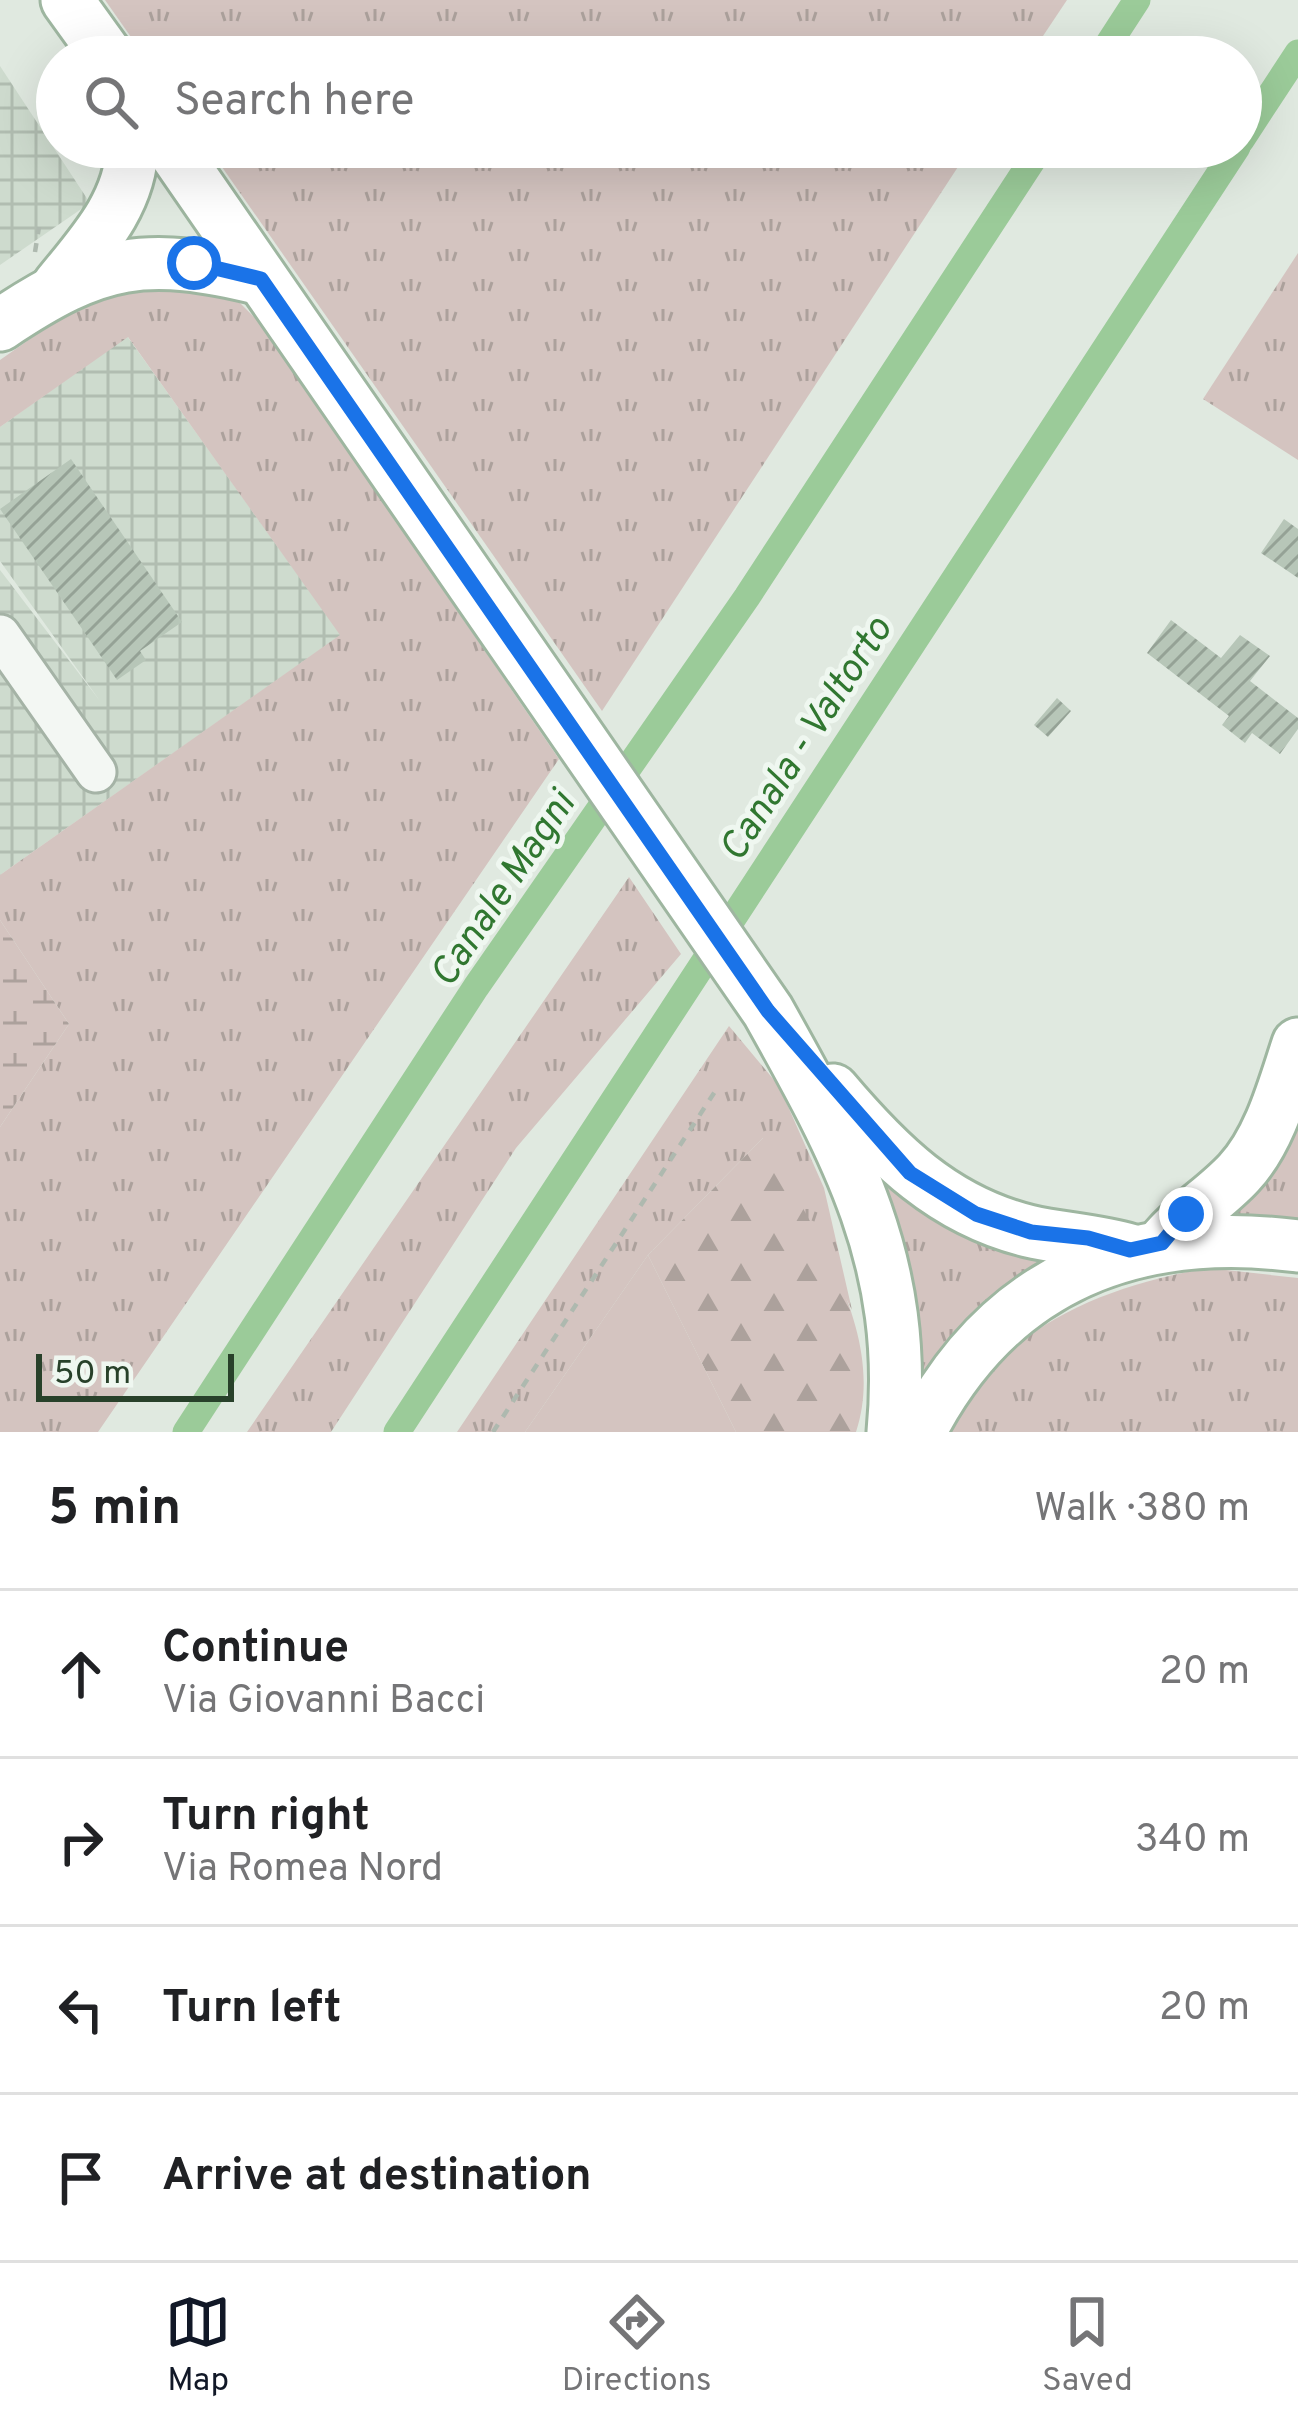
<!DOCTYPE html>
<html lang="en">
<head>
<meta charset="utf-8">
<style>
  :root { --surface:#fff; --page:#f2f2f2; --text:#202124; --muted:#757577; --line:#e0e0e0; --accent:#111827 }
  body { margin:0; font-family:Overpass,sans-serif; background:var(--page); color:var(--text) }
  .scale { position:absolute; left:36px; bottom:30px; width:198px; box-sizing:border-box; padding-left:12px; border:6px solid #28412a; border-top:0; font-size:33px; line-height:42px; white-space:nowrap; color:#28412a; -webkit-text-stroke:9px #eff7f0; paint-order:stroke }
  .stop { position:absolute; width:36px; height:36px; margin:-27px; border:9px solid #1a73e8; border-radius:50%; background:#fff }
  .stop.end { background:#1a73e8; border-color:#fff; box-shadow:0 3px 12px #0008 }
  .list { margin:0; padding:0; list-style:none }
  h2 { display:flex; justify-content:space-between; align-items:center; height:156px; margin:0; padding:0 48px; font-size:51px }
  h2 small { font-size:39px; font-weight:400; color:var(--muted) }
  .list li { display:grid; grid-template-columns:78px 1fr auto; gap:36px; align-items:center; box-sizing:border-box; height:168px; padding:0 48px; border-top:3px solid var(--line) }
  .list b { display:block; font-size:45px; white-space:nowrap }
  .list p { margin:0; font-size:39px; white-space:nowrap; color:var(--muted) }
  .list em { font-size:39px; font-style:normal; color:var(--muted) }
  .icon { flex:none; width:66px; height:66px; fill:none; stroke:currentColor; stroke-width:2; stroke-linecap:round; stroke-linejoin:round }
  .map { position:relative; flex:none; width:1298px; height:1432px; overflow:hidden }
  .search { position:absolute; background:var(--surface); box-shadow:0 12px 48px #0002; left:36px; right:36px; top:36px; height:132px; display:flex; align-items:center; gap:30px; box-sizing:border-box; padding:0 42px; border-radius:66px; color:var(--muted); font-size:45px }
  .sheet { height:828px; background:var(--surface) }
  nav { display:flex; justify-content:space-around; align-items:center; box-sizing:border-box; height:168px; border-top:3px solid var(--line); background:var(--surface); font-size:33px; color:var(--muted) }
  nav a { display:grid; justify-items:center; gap:6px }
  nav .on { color:var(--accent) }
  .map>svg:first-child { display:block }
  .industrial { fill:url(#industrial-grid) }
  .grass { fill:url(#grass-tufts) }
  .forest { fill:url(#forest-firs) }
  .wetland { fill:url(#wetland-marsh) }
  .green { fill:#d4c4c0 }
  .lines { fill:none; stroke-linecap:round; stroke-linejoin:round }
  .canal { stroke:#9bcb99; stroke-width:27 }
  .building { fill:url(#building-hatch) }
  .minor-casing { stroke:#a5b3a6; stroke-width:45 }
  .major-casing { stroke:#9eb6a0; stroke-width:57 }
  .path { stroke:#aeb9af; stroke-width:4.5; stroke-dasharray:9 9; stroke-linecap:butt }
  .minor { stroke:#f3f7f3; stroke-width:39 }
  .major { stroke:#fff; stroke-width:51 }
  .route { stroke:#1a73e8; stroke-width:15 }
  .labels { text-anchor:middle; stroke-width:10; stroke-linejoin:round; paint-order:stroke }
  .water-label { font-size:39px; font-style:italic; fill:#307730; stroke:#eff7f0 }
</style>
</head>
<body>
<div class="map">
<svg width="1298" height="1432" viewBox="0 0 1298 1432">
  <defs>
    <pattern id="industrial-grid" width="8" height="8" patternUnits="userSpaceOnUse" patternTransform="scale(3)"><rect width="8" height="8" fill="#cedbce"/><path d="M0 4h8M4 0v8" fill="none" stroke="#b1bdb1"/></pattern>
    <pattern id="grass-tufts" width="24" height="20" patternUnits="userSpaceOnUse" patternTransform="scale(3)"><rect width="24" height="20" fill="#d4c4c0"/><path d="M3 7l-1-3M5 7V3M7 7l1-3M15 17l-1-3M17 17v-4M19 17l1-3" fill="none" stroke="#aca19c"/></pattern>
    <pattern id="forest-firs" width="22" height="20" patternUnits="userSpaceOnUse" patternTransform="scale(3)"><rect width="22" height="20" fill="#d4c4c0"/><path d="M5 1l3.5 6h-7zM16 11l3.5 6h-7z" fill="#aca19c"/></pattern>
    <pattern id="wetland-marsh" width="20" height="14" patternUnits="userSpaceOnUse" patternTransform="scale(3)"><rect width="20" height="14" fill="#d4c4c0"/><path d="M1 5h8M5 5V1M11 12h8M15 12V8" fill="none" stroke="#aca19c"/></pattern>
    <pattern id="building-hatch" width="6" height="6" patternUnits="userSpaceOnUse" patternTransform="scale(3)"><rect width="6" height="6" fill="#b7c6b8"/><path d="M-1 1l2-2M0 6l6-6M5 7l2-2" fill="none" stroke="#95a296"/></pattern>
  </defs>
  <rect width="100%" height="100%" fill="#e0e9e0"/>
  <g class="industrial">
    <polygon points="0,66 90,203 0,265"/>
    <polygon points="127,336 341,635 0,875 0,570 100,701 0,561 0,427"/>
  </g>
  <g class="grass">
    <polygon points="105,0 1067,0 1029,57 145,57"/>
    <polygon points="208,147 971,147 602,711"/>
    <polygon points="1298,253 1298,460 1203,399"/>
    <polygon points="103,288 228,291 260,323 559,759 98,1432 0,1432 0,1127 69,1024 0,920 0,875 340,635 128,337 0,427 0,360"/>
    <polygon points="629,877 681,954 516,1148 331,1432 247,1432"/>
    <polygon points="729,1026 779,1086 824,1188 852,1310 763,1138 648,1255 525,1432 457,1432"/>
    <polygon points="1298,1091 1298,1230 1225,1228 1228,1208"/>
    <polygon points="877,1172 1073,1253 917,1399"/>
    <path d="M1208,1268L1298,1278V1432H950C999,1327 1101,1287 1208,1268Z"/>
  </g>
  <path class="forest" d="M764,1137C808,1224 889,1332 856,1432H736L648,1255Z"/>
  <polygon class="wetland" points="0,920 69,1024 0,1127"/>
  <polygon class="green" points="648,1255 736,1432 525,1432"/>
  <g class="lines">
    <g class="canal">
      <polyline points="1100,57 1137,0"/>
      <polyline points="1241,140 1298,53"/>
      <polyline points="186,1432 476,987 747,597 1041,147"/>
      <polyline points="397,1432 1237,147"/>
    </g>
  </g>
  <g class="building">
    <polygon points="71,459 182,622 140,651 146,660 117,680 0,509"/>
    <polygon points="1284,519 1298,529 1298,578 1261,553"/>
    <polygon points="1171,620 1221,658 1240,635 1270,656 1250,681 1298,718 1298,729 1280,754 1252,733 1245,743 1222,725 1229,716 1147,653"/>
    <polygon points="1057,698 1071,711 1048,737 1034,725"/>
  </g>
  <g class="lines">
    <g class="minor-casing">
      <polyline id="minor" points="0,635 96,772"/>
    </g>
    <g class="major-casing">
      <g id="major">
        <polyline points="67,0 108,57"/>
        <path d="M171,147L768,1011C847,1152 909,1264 893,1432"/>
        <path d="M58,286C91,245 131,203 132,147"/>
        <path d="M0,325C100,258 145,251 261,279"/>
        <path d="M833,1090C888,1155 943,1210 1028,1231C1062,1239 1096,1240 1130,1250"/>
        <path d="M1163,1243C1186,1215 1215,1199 1239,1173C1270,1140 1284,1086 1298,1044"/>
        <path d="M920,1432C999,1278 1132,1225 1298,1246"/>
      </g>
    </g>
    <g class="path">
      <polyline points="35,252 39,227"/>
      <polyline points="493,1432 716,1090"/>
    </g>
    <use href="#minor" class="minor"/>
    <use href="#major" class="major"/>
  </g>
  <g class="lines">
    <polyline class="route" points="194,263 261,279 768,1011 910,1173 976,1214 1031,1232 1088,1238 1130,1250 1162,1243 1186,1214"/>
  </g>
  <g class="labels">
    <g class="water-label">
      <text transform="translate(804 738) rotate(-57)" y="14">Canala - Valtorto</text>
      <text transform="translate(501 888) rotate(-56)" y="14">Canale Magni</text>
    </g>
  </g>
</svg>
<div class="scale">50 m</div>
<div class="stop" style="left:194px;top:263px"></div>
<div class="stop end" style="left:1186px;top:1214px"></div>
<div class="search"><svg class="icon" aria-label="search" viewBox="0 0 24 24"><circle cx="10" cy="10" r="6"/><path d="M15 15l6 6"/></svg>Search here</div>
</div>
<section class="sheet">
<h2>5 min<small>Walk · 380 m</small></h2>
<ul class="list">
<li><svg class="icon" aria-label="ahead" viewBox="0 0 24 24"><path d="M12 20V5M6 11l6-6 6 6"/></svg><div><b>Continue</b><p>Via Giovanni Bacci</p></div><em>20 m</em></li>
<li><svg class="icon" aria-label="right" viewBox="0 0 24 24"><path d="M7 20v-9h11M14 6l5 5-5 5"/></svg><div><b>Turn right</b><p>Via Romea Nord</p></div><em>340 m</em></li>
<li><svg class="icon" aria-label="left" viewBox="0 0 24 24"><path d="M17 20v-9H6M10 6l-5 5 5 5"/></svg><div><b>Turn left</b></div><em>20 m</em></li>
<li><svg class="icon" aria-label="arrive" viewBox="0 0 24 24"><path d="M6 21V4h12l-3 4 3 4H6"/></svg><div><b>Arrive at destination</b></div></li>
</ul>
</section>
<nav>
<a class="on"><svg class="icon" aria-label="map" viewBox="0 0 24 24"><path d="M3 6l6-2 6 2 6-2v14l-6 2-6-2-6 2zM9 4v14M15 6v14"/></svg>Map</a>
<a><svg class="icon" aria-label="directions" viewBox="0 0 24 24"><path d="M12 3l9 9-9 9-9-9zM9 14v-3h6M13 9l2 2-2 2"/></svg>Directions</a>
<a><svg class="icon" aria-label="saved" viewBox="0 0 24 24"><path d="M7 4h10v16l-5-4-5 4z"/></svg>Saved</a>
</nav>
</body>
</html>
